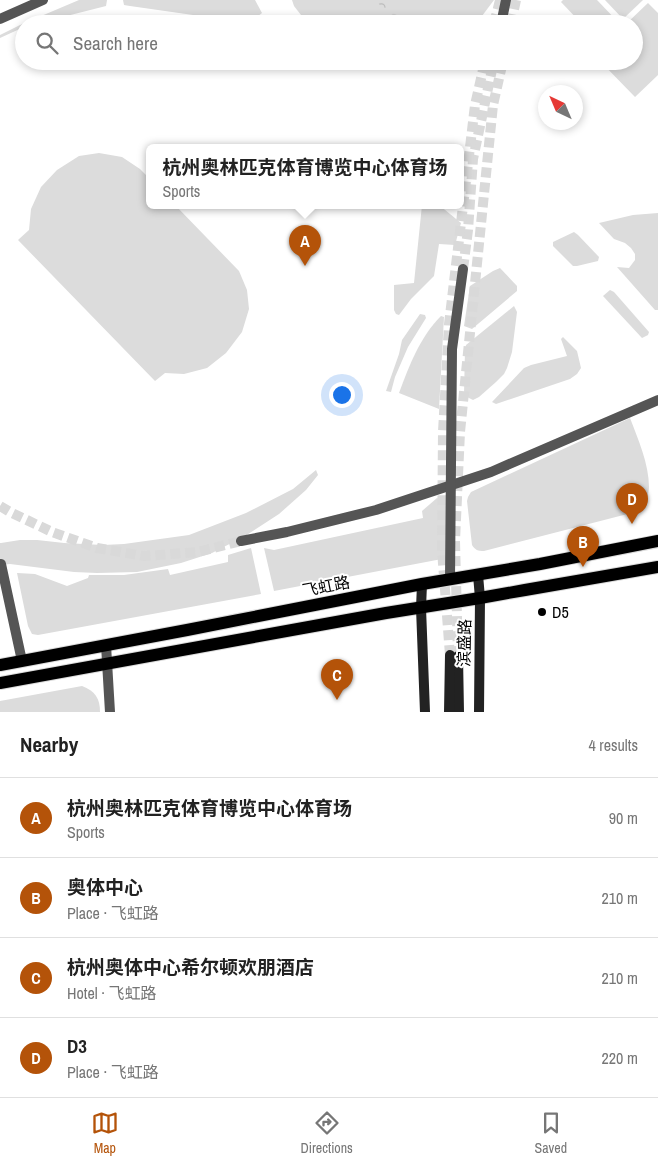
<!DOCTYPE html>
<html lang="en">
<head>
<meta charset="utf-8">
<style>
  :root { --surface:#fff; --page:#f6f6f6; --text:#222; --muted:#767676; --line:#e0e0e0; --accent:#b45309 }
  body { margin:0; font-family:"Archivo Narrow","Noto Sans SC",sans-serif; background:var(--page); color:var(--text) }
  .compass { position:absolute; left:538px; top:85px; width:45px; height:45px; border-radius:50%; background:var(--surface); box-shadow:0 2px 8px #0003; rotate:316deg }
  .you { position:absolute; left:341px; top:394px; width:18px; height:18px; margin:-12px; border:4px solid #fff; border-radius:50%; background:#1a73e8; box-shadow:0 0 0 8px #1a73e833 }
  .badge { display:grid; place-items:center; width:32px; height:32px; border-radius:50%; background:var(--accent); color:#fff; font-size:16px; font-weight:700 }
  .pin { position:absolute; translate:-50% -41px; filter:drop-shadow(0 1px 2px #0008) }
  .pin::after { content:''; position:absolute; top:26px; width:18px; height:15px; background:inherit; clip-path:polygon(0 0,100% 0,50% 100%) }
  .popup { position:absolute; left:146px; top:144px; width:318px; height:65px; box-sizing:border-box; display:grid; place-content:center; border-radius:8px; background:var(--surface); filter:drop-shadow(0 1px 4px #0005); font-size:16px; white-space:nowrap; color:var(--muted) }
  .popup b { font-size:19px; color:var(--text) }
  .popup::after { content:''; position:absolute; left:50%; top:100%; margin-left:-10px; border:10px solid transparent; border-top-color:var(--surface) }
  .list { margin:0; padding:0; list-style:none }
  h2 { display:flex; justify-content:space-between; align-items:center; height:65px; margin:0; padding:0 20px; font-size:21px }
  h2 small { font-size:16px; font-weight:400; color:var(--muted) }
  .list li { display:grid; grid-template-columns:32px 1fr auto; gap:15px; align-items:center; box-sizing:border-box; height:80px; padding:0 20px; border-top:1px solid var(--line) }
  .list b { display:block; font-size:19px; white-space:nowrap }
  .list p { margin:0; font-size:16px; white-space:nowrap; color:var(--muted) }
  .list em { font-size:16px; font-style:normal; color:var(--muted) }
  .icon { flex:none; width:28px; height:28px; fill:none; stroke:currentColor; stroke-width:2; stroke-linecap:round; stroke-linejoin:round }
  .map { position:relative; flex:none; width:658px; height:712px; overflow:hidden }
  .search { position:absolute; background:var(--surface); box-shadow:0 2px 8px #0003; left:15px; right:15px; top:15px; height:55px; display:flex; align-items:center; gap:12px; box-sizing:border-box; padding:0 18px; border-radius:28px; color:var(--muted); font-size:19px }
  .sheet { height:385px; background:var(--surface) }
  nav { display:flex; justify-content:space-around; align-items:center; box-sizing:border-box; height:70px; border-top:1px solid var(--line); background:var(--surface); font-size:14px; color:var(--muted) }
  nav a { display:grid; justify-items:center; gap:2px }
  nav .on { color:var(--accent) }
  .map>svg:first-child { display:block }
  .grass { fill:#dcdcdc }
  .forest { fill:url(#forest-crowns) }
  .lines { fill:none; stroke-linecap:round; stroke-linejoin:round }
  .street-tunnel { stroke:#d9d9d9; stroke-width:10; stroke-dasharray:10 5; stroke-linecap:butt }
  .secondary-tunnel { stroke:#d9d9d9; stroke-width:10; stroke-dasharray:10 5; stroke-linecap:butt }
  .primary-casing { stroke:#dbdbdb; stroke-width:14 }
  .street { stroke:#555; stroke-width:10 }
  .secondary { stroke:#222; stroke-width:10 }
  .primary { stroke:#000; stroke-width:12 }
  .poi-dot { fill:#000; stroke:#fff; stroke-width:2 }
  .labels { text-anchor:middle; stroke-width:4; stroke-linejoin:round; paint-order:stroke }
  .street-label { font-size:16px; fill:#000; stroke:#fff }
  .poi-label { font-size:16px; fill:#000; stroke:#fff; text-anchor:start }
</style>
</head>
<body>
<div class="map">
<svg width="658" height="712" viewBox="0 0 658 712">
  <defs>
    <pattern id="forest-crowns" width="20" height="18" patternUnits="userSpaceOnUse" patternTransform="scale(1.25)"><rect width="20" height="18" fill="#dcdcdc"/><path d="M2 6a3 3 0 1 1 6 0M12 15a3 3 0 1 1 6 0" fill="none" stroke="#bbb"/></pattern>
  </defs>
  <rect width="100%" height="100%" fill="#fff"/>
  <g class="grass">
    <polygon points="79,0 107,0 106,6 35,24 24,24 24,27 0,38 0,35 20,25"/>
    <polygon points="123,0 255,0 262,13 249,23 130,6 124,5"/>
    <polygon points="292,0 494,0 476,24 308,24 294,6"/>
    <polygon points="563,0 597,0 619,23 582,24 561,2"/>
    <polygon points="605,0 643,0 623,19"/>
    <polygon points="648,3 658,13 658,75 635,97 600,61 634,61 634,24 626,24"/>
    <polygon points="99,153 122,157 140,169 150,179 150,205 175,205 239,271 247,290 249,309 242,332 226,353 207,368 184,374 165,373 155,381 18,240 29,230 31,209 41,187 57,170 79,156"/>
    <polygon points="422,205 439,205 461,223 455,245 439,244 434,276 411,299 399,315 396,314 394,310 394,285 414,283"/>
    <polygon points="658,213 658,310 655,310 617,267 629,268 635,260 635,254 631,248 625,243 614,239 599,223 633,215"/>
    <polygon points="574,232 578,235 599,257 598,261 577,266 573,266 553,246 553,242"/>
    <polygon points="500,268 517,286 517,291 472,329 464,326 470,286 493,271"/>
    <polygon points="610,290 614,292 649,332 648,335 642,338 603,296"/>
    <polygon points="514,306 517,312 512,352 507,368 504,374 496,382 479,397 473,400 465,396 464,394 465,350 466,345"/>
    <polygon points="420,314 425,315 426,318 408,347 395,377 391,392 386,391 399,354 402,340"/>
    <path d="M441,316L444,317L439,409L399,393C409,366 420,337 441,316Z"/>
    <polygon points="563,337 577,351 581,368 577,374 570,379 496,404 492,402 524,368 531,365 567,356 561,339"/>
    <path d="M630,418C638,439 649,464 649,487C649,494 645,503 643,510L484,551C478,551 475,550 472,545L467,501L468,497L471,492Z"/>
    <polygon points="316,470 318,475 306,490 279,514 245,536 212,553 181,563 137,572 97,573 74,572 10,564 0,565 0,543 1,543 20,540 37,540 64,543 103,545 124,544 189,535 246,513 293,489"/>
    <polygon points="437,498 447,504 447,558 274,591 264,548 274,550 423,518 422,511"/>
    <polygon points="251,548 261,594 38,635 32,634 28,626 17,573 35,574 67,586 88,578 89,575 124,575 168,569 170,575 228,562 228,555"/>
    <path d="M82,686C95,691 100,698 100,712H0V701Z"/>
  </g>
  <polygon class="forest" points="374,0 386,0 416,24 403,24"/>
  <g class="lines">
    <g class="street-tunnel">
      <polyline points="463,269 468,230 473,159 493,65"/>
      <polyline points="0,506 10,512 52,532 97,548 144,556 198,552 241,541"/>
    </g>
    <g class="secondary-tunnel">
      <polyline points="494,24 500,0"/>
      <polyline points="511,24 516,0"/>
      <polyline points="450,655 442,550 443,432 449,324 475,105 485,61"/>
      <polyline points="458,656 455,541 460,432 493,105 503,61"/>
    </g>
    <g class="primary-casing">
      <g id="primary">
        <polyline points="0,665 187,630 422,584 540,564 658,541"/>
        <polyline points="0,683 386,613 480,598 525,590 658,567"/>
      </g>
    </g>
    <g class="street">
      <polyline points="0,19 43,0"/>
      <polyline points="501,24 506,0"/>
      <polyline points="493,65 494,61"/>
      <polyline points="241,541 287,532 376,510 491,472 658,400"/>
      <polyline points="1,564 22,661"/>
      <polyline points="450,579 452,349 463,269"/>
      <polyline points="106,645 110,712"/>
    </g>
    <g class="secondary">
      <polyline points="478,575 480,598 479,712"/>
      <polyline points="422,584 421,608 425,712"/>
      <polyline points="458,656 459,712"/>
      <polyline points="449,712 450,655"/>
    </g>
    <use href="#primary" class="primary"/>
  </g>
  <circle class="poi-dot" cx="542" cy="612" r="5"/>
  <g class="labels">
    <g class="street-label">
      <text transform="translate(326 586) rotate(-11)" y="6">飞虹路</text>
      <text transform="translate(464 643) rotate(-89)" y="6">滨盛路</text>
    </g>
    <g class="poi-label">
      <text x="552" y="618">D5</text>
    </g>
  </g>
</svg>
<svg class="compass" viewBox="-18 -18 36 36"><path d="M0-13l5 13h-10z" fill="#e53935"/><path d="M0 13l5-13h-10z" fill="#767676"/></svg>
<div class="you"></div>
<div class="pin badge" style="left:305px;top:266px">A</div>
<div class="popup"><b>杭州奥林匹克体育博览中心体育场</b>Sports</div>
<div class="pin badge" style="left:583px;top:567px">B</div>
<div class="pin badge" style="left:337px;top:700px">C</div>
<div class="pin badge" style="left:632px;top:524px">D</div>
<div class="search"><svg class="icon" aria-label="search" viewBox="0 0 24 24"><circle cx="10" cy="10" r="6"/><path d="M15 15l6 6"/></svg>Search here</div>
</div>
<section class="sheet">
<h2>Nearby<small>4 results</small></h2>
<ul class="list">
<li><span class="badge">A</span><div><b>杭州奥林匹克体育博览中心体育场</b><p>Sports</p></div><em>90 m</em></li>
<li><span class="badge">B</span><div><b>奥体中心</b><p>Place · 飞虹路</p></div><em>210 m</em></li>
<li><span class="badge">C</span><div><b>杭州奥体中心希尔顿欢朋酒店</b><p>Hotel · 飞虹路</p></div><em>210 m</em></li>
<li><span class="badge">D</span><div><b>D3</b><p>Place · 飞虹路</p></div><em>220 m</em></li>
</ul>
</section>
<nav>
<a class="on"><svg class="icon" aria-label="map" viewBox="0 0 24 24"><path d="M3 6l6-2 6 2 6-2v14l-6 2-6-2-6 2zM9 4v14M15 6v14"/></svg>Map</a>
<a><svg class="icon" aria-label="directions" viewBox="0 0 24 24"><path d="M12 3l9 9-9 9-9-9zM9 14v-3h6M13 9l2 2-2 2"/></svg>Directions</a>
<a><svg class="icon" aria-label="saved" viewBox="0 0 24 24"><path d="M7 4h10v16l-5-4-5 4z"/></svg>Saved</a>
</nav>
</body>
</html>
